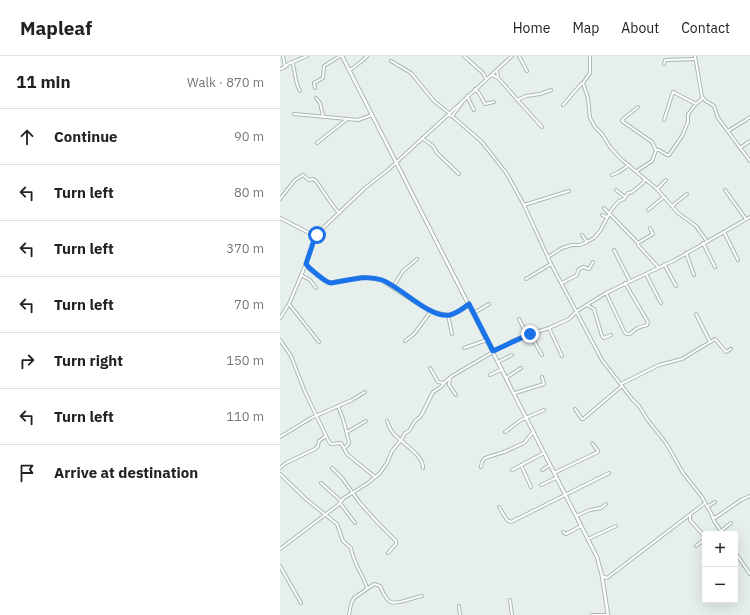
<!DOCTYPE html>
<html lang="en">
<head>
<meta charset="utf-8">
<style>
  :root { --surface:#fff; --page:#f6f6f6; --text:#222; --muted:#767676; --line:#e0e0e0 }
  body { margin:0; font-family:"IBM Plex Sans",sans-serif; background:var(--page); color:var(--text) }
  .controls { position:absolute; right:12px; bottom:12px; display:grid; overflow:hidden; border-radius:4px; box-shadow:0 4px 16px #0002 }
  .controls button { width:36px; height:36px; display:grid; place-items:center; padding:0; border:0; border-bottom:1px solid var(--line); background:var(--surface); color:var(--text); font:20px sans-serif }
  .stop { position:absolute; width:12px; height:12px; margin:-9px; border:3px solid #1a73e8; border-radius:50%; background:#fff }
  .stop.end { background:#1a73e8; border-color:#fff; box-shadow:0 1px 4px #0008 }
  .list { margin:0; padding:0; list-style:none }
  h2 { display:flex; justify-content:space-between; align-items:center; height:52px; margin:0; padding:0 16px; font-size:17px }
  h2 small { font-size:13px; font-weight:400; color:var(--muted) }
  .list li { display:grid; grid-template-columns:26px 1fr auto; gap:12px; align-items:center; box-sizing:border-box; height:56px; padding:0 16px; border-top:1px solid var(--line) }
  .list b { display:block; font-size:15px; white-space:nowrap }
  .list em { font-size:13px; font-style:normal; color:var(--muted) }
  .icon { flex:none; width:22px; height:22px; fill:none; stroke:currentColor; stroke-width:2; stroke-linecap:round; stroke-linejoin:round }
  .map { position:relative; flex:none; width:470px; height:559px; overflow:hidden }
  header { display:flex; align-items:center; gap:24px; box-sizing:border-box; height:56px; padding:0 20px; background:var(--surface); border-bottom:1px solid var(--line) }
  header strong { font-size:19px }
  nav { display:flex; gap:22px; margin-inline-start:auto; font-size:14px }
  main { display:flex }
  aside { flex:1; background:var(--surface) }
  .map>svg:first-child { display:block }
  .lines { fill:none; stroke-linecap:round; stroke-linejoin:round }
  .minor-casing { stroke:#a8b8b2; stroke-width:4 }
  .tertiary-casing { stroke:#a8b8b2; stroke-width:4.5 }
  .minor { stroke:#fff; stroke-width:2 }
  .tertiary { stroke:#fff; stroke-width:2.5 }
  .route { stroke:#1a73e8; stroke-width:5 }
</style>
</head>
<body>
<header>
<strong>Mapleaf</strong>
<nav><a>Home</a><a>Map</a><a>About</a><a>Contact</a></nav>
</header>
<main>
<aside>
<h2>11 min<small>Walk · 870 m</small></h2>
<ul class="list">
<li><svg class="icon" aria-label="ahead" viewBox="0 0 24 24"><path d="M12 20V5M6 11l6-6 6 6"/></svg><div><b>Continue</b></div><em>90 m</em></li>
<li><svg class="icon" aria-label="left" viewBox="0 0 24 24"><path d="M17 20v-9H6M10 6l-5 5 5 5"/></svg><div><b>Turn left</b></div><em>80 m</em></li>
<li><svg class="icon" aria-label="left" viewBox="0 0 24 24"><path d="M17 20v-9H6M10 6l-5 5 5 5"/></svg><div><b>Turn left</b></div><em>370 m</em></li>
<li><svg class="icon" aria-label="left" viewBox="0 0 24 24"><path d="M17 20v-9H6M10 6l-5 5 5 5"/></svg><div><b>Turn left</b></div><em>70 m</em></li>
<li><svg class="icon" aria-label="right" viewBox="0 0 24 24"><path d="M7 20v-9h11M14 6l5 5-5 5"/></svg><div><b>Turn right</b></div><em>150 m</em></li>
<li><svg class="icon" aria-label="left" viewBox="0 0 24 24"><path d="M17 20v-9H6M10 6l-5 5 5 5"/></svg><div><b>Turn left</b></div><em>110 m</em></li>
<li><svg class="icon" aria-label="arrive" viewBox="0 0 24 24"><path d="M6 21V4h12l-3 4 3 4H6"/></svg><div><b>Arrive at destination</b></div></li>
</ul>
</aside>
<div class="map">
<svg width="470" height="559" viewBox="0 0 470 559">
  <rect width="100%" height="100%" fill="#e6efeb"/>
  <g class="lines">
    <g class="minor-casing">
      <g id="minor">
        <polyline points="3,0 5,11"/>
        <polyline points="184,0 203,17 206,23"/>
        <polyline points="239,0 247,15"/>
        <polyline points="310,0 310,17 303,27 308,42 310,62 315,71 322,78 330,91 341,103 377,133 398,157 416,170 426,184"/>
        <polyline points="415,0 422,41 426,45 434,50 438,62 470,105"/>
        <polyline points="111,5 131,17 154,45 169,57"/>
        <path d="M12,6C16,16 14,25 20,35"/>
        <polyline points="384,8 385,4 415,3"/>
        <polyline points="0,13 5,11 8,8 27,0"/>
        <polyline points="70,14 82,5 87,0"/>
        <polyline points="217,15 218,22"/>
        <polyline points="212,19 218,22 262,71"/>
        <polyline points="35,32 34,27 43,22 44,10 60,0"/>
        <polyline points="195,33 199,37 205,48 214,46"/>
        <polyline points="187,40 194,54"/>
        <polyline points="36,42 40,47 43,60"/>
        <polyline points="237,44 246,40 260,38 271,34"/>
        <polyline points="283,49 302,27"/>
        <polyline points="14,58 78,64 92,59"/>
        <polyline points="168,59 172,60 202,86 227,118 244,149 271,208 322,304 352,343 359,350 367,363 386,387 403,417 422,441 431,457 434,465 443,478"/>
        <polyline points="172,60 182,47"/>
        <polyline points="384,64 393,36 416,48"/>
        <polyline points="448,75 466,64 470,61"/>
        <polyline points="142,82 153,90 157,97 179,118"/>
        <polyline points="37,87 66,64"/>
        <polyline points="460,92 470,85"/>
        <polyline points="376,94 379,94 387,99 389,99 402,80 408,66 408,58 416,48 423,42"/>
        <polyline points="357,115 372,105 376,94 372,86 342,65 343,63 358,51"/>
        <polyline points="332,119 339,116 349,109"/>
        <polyline points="377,133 386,124"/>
        <polyline points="336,134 345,141"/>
        <polyline points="445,134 466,163"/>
        <path d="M0,143L15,124L23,119L29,124L33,123L36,125C44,136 50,147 59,157"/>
        <polyline points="244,149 289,135"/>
        <polyline points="392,150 407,138"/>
        <polyline points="324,152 358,187 358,189 378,211"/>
        <polyline points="368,154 384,141"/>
        <polyline points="322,159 327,161"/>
        <polyline points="0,162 31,178 37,179"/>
        <polyline points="444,176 458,204"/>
        <polyline points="302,179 307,186"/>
        <polyline points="358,187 373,178 370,172"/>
        <polyline points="423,187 435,211"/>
        <polyline points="334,194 350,225"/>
        <polyline points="406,197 414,219"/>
        <polyline points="268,201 282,192 292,189 300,189 307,186 314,182 320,175 332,153 339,145 344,143 348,137 352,136 363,127 365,123"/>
        <polyline points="26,208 29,213 48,227 83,221 101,224 138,248 153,256 168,259 173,258 189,248"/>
        <polyline points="384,208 396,230"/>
        <polyline points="366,218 381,247"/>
        <polyline points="21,219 30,224 36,232"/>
        <polyline points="246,223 271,208"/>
        <polyline points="282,227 297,219 298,214 303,211 309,213 313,206"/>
        <polyline points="113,231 123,215 137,203"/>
        <path d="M326,237L345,277C351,280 351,276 356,273C359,271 364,270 367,269L368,266L345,227"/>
        <polyline points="9,248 39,286"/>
        <polyline points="307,249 314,253 322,280 324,282 331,279"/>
        <polyline points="194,257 209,248"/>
        <polyline points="416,258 430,286"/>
        <polyline points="168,259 172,278"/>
        <polyline points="0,262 9,248 26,208 34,184 41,174 85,132 108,114 232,0"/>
        <polyline points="239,263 247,279"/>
        <polyline points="269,272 282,300"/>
        <polyline points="250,278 262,299"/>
        <polyline points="0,284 11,300 25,336 49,386 51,388 61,387 67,398 95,421"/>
        <polyline points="125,285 134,278 151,255"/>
        <polyline points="184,292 207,284"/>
        <polyline points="218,306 232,299"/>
        <polyline points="150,312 158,326 164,327"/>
        <polyline points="210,319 222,313"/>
        <polyline points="170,322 169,329 176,339"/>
        <polyline points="226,322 241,312"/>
        <polyline points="341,328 379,309 402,303 435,283 446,296 451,293"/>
        <polyline points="235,337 264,328 262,321"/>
        <polyline points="58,350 63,363 69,386 68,389 64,392"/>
        <polyline points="295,353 302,363 303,363 342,330"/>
        <path d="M107,365C109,370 111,376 115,379C122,387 144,400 143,412"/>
        <polyline points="67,376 86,365"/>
        <polyline points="225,376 241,364 264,354"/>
        <polyline points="0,381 31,362 72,344 85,336"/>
        <polyline points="241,409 251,431"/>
        <polyline points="201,411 202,406 205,402 224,396 244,387 253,376"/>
        <polyline points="0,412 6,407 35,393 38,390 39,385 46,380"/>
        <polyline points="52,412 62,422 80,447 98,467 116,485 116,488 108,497"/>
        <polyline points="232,414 264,397"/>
        <polyline points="262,414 270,409"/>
        <polyline points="274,417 318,396 318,395 312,387"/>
        <path d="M0,418L27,444L57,468L63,485L71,492C73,507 83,518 87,532"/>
        <polyline points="41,427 61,445"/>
        <polyline points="261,429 276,422"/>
        <polyline points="60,447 75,467"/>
        <polyline points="219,451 227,464 231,466 329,417"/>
        <polyline points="427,451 435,446"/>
        <polyline points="410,459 410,464 425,481"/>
        <polyline points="296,460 310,454 321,452 326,448"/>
        <polyline points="433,461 435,462 461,444 470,440"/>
        <polyline points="441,475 451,467"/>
        <polyline points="283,476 286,478 301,470"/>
        <polyline points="308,483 336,470"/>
        <polyline points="416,490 425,483"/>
        <polyline points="0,493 58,449 64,442 88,427 100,417 107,407 112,395 121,384 125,377 129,375 135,365 141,360 153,336 161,331 165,326 172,320 232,285 247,279 269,272 289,263 297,255 326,237 395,204 470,161"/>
        <polyline points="455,496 470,518"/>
        <polyline points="0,510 21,547"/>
        <polyline points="322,520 327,522 425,447"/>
        <polyline points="230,544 232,559"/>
        <polyline points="179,550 180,559"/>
        <path d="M69,559L71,548L74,542L94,528L100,530C102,534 106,545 111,546C117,549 135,541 142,540"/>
        <polyline points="312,559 327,559"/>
      </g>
    </g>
    <g class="tertiary-casing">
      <polyline id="tertiary" points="62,0 317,501 322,520 328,559"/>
    </g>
    <use href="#minor" class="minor"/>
    <use href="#tertiary" class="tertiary"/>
  </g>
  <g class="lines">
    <path class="route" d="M37,179L34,184L26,208C29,212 46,227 51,227C68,225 85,218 102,224C121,231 150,263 170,259C177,257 184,252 189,248L213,295L250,278"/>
  </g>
</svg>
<div class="controls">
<button>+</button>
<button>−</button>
</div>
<div class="stop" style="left:37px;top:179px"></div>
<div class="stop end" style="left:250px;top:278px"></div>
</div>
</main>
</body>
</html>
